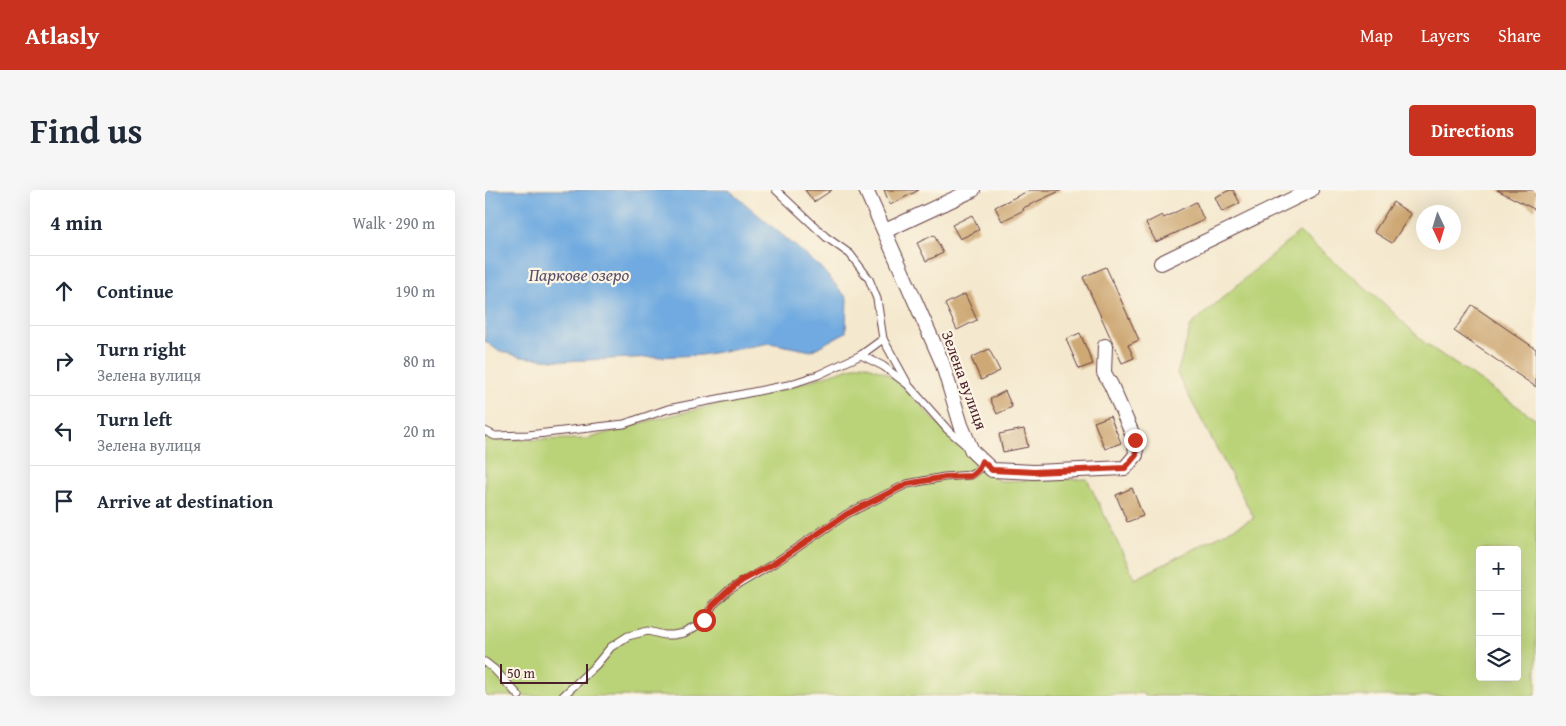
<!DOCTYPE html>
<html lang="en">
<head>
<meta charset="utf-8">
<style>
  :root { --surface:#fff; --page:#f6f6f7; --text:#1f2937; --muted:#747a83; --line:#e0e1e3; --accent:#c8321e }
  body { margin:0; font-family:"Gentium Book Plus",serif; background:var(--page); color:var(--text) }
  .controls { position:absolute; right:15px; bottom:15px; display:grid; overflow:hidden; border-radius:5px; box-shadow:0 5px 20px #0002 }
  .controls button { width:45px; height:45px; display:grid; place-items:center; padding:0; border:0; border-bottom:1px solid var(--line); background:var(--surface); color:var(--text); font:25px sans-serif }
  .compass { position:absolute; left:931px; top:15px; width:45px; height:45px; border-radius:50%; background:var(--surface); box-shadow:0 5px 20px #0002; rotate:176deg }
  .scale { position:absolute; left:15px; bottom:12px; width:88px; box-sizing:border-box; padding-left:5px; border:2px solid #4a1f2b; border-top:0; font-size:14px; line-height:18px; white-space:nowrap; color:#4a1f2b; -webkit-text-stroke:4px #fcf5e5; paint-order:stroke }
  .stop { position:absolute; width:15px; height:15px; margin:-11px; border:4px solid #c8321e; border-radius:50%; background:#fff }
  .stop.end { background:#c8321e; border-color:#fff; box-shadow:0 1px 5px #0008 }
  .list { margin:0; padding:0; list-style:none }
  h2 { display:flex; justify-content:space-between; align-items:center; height:65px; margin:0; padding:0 20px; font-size:21px }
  h2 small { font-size:16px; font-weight:400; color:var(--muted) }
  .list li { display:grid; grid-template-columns:32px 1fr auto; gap:15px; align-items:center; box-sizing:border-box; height:70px; padding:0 20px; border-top:1px solid var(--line) }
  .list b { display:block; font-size:19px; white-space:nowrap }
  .list p { margin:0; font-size:16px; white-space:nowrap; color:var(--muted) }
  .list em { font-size:16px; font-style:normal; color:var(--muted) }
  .icon { flex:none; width:28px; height:28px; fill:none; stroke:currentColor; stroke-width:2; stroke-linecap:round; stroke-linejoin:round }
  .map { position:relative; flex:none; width:1051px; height:506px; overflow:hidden; border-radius:5px }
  header { display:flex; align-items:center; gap:30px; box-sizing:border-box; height:70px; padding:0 25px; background:var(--accent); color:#fff }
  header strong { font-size:24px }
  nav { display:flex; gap:28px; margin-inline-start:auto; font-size:18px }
  .intro { display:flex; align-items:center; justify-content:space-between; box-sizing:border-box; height:120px; padding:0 30px }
  h1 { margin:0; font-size:35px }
  .button { padding:12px 22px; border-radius:5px; background:var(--accent); color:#fff; font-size:18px; font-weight:700 }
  main { display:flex; gap:30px; padding:0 30px }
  aside { flex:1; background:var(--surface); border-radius:5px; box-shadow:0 5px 20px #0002 }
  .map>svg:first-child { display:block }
  .green { fill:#bad378; stroke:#827952; fill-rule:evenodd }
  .water { fill:#70aae0; stroke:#5d6486 }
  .building { fill:#cea874 }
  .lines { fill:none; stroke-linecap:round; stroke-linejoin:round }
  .lane-casing { stroke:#643d43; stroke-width:9 }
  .street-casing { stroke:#643d43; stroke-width:16 }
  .lane { stroke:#fff; stroke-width:7 }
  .street { stroke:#fff; stroke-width:14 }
  .route { stroke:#c8321e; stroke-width:6 }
  .labels { text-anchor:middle; stroke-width:4.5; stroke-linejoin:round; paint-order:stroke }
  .street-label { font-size:16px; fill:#4a1f2b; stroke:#fcf5e5 }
  .water-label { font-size:18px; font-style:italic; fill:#57506a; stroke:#fcf5e5 }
</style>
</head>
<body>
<header>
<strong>Atlasly</strong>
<nav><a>Map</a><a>Layers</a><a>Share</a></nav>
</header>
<div class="intro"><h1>Find us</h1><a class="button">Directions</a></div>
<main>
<aside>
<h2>4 min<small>Walk · 290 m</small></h2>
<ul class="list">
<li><svg class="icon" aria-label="ahead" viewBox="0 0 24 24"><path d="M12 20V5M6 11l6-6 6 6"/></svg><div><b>Continue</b></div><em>190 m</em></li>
<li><svg class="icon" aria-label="right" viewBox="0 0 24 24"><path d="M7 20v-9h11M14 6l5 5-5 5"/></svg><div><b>Turn right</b><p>Зелена вулиця</p></div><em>80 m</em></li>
<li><svg class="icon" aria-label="left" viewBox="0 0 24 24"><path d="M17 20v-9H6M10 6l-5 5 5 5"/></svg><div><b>Turn left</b><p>Зелена вулиця</p></div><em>20 m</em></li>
<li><svg class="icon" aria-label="arrive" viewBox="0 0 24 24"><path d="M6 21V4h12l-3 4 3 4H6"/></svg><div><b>Arrive at destination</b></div></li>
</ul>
</aside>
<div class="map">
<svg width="1051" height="506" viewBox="0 0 1051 506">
  <rect width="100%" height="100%" fill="#fcf5e5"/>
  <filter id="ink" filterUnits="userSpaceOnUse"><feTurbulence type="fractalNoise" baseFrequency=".02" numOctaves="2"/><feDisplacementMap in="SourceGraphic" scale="10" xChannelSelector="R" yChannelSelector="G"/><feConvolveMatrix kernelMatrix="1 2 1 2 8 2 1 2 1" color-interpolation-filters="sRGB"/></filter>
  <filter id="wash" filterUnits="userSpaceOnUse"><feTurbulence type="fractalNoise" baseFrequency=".0096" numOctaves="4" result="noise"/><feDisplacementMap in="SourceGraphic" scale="20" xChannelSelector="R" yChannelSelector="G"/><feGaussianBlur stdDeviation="1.12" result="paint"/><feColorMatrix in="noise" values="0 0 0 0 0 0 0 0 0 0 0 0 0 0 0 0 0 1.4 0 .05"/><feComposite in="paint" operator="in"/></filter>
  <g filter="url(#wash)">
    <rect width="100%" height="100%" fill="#f4e8ce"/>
    <path class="green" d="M814,42L894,109L941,154L1051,229V506H659L658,503L596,506H0V247L13,250L102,249L167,230L299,199L378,174L399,182L408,188L428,207L465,247L514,291L602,289L650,389L769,328L692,184L706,135ZM995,360H1032V487H995Z"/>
    <polygon class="water" points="0,0 244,0 336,78 362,108 361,142 326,161 285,153 216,165 80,171 36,167 12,160 0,151"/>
    <g id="blocks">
      <g class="building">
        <polygon points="320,0 347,0 329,12"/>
        <polygon points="399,0 434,0 405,15"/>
        <polygon points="545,0 577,0 538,18 539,20 517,31 510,17"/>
        <polygon points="745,0 748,0 755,13 737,22 730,7"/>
        <polygon points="1012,0 1051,0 1051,20"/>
        <polygon points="711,12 719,30 671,52 661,33 677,25 679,28"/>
        <polygon points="908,12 926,24 907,53 889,42"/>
        <polygon points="487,25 494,40 475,49 467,35"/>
        <polygon points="449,45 458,63 441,71 432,53"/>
        <polygon points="621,77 654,150 643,155 649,168 637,173 598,87"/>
        <polygon points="480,104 492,130 472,140 460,114"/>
        <polygon points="987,115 1051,159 1051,197 969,141"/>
        <polygon points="595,143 608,174 594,179 581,149"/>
        <polygon points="504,159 515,181 496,190 486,168"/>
        <polygon points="520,201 527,217 512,224 505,209"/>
        <polygon points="625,226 636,253 620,259 609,232"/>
        <polygon points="539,239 543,257 518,262 514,244"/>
        <polygon points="647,298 658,326 642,332 631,305"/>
      </g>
    </g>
  </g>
  <g filter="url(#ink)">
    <use href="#blocks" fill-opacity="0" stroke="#643d43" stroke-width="1"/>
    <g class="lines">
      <g class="lane-casing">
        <g id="lane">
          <polyline points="398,149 424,196 462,239 482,256"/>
          <polyline points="376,165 398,176 422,194"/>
          <polyline points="0,241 10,246 43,245 139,234 183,219 303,195 333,185 376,165 398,149 392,109 384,89 365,64 341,47 291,0"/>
          <polyline points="0,472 9,479 34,506"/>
          <polyline points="78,506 111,475 126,457 143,446 163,441 179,445 188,445 199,443 210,437 219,430 228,415 244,400 288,374 362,324 422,294 459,287 486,285 493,280 497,271"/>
        </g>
      </g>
      <g class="street-casing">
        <g id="street">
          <polyline points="381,0 457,172 476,235 487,261 507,280 549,282 640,278 651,265 650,250 626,195 619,183 620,156"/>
          <polyline points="400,41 488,0"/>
          <polyline points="676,73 826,0"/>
        </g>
      </g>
      <use href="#lane" class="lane"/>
      <use href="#street" class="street"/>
    </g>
  </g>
  <g class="lines" filter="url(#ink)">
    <polyline class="route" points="219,430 228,415 244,400 258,390 288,374 362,324 422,294 460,287 486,286 493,280 497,271 507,280 549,282 640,278 651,265 650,250"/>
  </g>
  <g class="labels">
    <g class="street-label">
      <text transform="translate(480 190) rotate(70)" y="6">Зелена вулиця</text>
    </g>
    <g class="water-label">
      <text x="94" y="91">Паркове озеро</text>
    </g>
  </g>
</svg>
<div class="controls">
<button>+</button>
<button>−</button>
<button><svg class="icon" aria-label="layers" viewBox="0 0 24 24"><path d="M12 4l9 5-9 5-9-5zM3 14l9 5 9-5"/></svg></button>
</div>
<svg class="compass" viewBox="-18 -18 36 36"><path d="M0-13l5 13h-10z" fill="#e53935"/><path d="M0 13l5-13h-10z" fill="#747a83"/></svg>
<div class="scale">50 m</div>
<div class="stop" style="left:219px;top:430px"></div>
<div class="stop end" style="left:650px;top:250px"></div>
</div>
</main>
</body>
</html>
